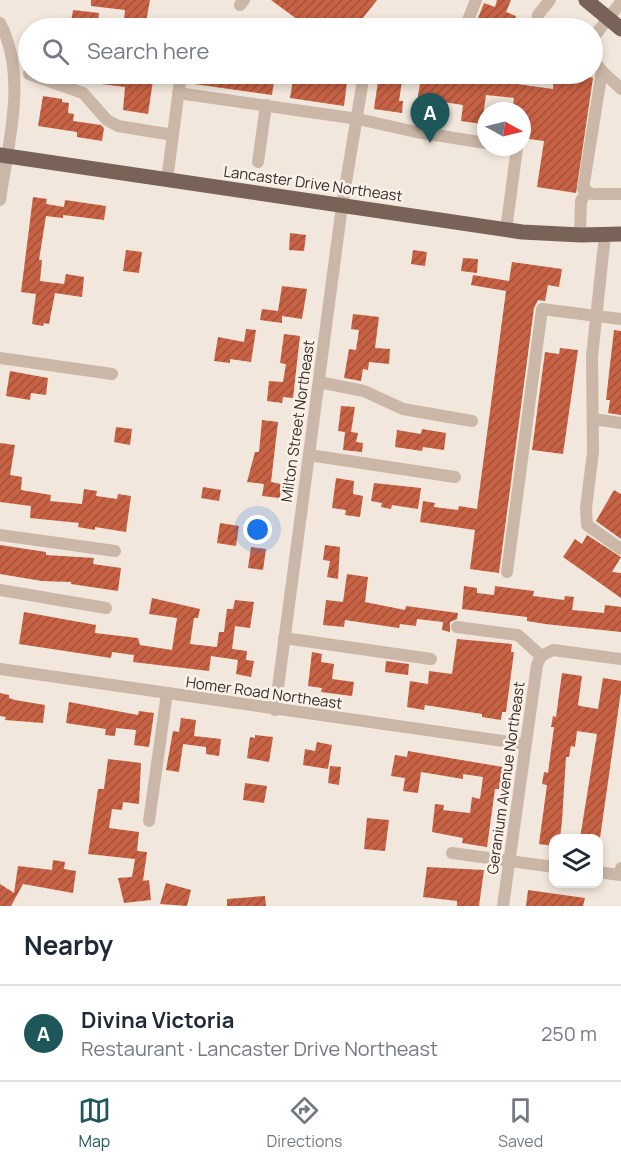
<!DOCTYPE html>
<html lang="en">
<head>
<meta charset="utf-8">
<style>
  :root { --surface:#fff; --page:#f2f2f3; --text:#1f2937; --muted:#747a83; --line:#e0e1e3; --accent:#1d5759 }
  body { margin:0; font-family:Manrope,sans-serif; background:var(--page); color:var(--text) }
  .controls { position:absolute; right:18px; bottom:18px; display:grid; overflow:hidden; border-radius:12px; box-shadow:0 3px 9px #0003 }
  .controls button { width:54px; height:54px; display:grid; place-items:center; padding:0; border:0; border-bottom:2px solid var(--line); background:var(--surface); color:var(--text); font:30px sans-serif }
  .compass { position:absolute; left:477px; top:102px; width:54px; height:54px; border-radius:50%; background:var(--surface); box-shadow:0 3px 9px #0003; rotate:97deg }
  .you { position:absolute; left:258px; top:530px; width:21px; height:21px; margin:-15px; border:4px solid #fff; border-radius:50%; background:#1a73e8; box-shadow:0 0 0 9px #1a73e833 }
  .badge { display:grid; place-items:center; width:39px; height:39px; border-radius:50%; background:var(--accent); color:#fff; font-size:20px; font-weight:700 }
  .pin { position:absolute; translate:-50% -50px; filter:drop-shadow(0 2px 3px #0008) }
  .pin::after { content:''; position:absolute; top:32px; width:21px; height:18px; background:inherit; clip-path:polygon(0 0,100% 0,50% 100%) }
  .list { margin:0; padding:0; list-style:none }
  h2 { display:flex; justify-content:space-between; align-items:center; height:78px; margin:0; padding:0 24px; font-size:26px }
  h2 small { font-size:20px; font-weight:400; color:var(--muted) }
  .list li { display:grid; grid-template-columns:39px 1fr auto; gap:18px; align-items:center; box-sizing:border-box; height:96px; padding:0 24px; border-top:2px solid var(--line) }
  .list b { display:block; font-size:22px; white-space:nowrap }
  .list p { margin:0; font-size:20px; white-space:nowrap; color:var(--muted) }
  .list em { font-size:20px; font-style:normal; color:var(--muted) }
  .icon { flex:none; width:33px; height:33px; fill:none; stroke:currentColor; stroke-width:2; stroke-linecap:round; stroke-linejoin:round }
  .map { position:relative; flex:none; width:621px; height:906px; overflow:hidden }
  .search { position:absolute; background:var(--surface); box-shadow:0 3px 9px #0003; left:18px; right:18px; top:18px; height:66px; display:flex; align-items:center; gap:15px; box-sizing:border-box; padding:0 21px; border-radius:33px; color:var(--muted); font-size:22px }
  .sheet { height:174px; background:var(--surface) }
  nav { display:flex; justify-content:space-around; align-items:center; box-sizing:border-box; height:84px; border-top:2px solid var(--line); background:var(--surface); font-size:16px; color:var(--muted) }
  nav a { display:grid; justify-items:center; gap:3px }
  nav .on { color:var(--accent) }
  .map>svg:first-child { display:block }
  .building { fill:url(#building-hatch) }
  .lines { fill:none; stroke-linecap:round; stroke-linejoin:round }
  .minor { stroke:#cbb7a7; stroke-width:12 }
  .major { stroke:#796359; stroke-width:15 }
  .labels { text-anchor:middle; stroke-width:5; stroke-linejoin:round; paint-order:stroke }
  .street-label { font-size:15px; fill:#372c28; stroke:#faf1e8 }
</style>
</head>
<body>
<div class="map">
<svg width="621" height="906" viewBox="0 0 621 906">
  <defs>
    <pattern id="building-hatch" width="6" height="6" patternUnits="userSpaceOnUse" patternTransform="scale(1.5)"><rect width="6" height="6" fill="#c86244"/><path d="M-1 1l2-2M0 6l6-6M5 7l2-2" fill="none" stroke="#a35139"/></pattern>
  </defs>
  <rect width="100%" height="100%" fill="#f2e7dc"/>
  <g class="building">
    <polygon points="91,0 150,0 146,22 124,20 125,10 91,6"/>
    <polygon points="271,0 377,0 355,28 343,21 337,28 326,28 315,21 309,28"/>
    <polygon points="497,0 511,0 506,12 516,16 512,28 474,28 484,3 495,7"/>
    <polygon points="73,10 99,13 98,24 87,22 86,28 70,28"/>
    <polygon points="67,74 154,74 148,114 123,110 125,87 70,80 66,78"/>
    <polygon points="195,74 275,74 272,95 194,84"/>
    <polygon points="294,74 348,74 344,106 290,98"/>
    <polygon points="379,74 459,74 517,80 517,84 553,89 554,77 560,78 561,74 589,74 589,77 593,78 576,193 537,187 544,141 522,138 522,111 512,111 514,98 486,95 482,124 461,121 463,105 444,102 442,118 421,115 422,104 417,103 420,83 402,81 399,101 403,101 402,113 374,109"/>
    <polygon points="43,96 62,99 62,102 69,103 68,113 74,114 73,121 101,125 104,128 102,141 77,137 77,132 38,126"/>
    <polygon points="33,197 47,199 46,204 64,207 65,200 106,206 104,220 63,215 63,218 46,216 39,260 42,260 40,281 64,284 66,274 84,277 82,297 55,293 49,324 44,323 43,326 32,324 36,294 21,292"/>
    <polygon points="290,233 306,235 304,251 289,250"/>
    <polygon points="126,250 142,252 139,273 123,271"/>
    <polygon points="413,250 427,252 425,266 411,264"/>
    <polygon points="463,258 478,259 477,273 461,271"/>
    <polygon points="512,262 562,269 559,287 548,285 545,301 538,300 534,308 499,573 470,569 475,530 420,522 423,501 435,503 434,507 458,510 459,506 477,509 506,291 471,285 473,275 509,281"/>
    <polygon points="282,286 307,289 302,319 282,316 282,323 260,320 262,309 278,311"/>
    <polygon points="353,314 379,317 375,348 390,349 389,364 369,362 368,370 363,369 361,381 344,378 349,349 356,350 359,330 351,329"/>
    <polygon points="246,329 256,330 251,362 230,359 230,363 214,361 218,337 244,342"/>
    <polygon points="614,330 621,331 621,415 608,413 610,400 606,400"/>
    <polygon points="284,334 300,336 293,398 283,397 282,403 267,401 269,381 283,382 286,364 280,363"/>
    <polygon points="560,348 578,350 563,454 532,450 545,352 559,354"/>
    <polygon points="10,371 48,378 46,395 31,393 30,400 6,396"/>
    <polygon points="341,406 355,407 351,432 358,433 356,442 363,443 362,452 343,450 345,432 338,431"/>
    <polygon points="262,420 278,422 271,482 281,484 280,498 262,496 264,484 247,482 255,452 259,452"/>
    <polygon points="116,427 132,429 130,445 114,442"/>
    <polygon points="422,429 446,433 444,450 423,447 422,451 395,447 397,430 421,434"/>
    <polygon points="0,443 15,445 10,475 22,477 21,490 51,495 50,501 82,504 84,489 97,491 96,496 117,499 118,494 131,496 126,532 95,527 95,530 78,527 79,523 30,518 31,506 0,502"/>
    <polygon points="336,478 354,481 353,494 363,496 360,517 345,515 346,510 332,508"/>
    <polygon points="374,483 421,488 418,509 392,505 391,509 381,507 382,503 371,501"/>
    <polygon points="203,487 221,490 219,501 201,498"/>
    <polygon points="614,490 621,494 621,539 596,521"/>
    <polygon points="220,523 239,526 236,546 217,543"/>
    <polygon points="587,535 621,557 612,572 621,573 621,598 563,557 575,539 582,544"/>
    <polygon points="0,545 46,552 46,555 94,558 93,564 121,568 118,591 71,584 71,582 42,581 0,574"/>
    <polygon points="325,545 340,547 338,579 327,577 330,561 323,560"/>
    <polygon points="251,547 266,549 263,570 248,568"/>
    <polygon points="347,574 368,577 365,602 405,610 406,606 458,613 457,619 450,622 450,632 442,630 443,622 417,619 416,626 400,624 399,628 345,620 344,627 323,625 326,600 343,602"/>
    <polygon points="464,586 477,588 477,593 494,595 495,586 534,591 533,596 564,600 565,596 574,597 572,610 604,613 605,605 621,607 621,632 545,624 527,621 527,617 462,609"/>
    <polygon points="152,598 200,609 198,618 194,618 190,644 217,647 219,632 224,632 227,609 233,609 235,600 254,602 250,628 235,626 232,649 247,651 246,660 254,661 251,677 236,674 238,660 211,656 209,671 133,662 134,655 112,652 111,658 19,644 24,612 96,625 95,633 138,638 140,645 172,650 177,618 149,614"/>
    <polygon points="457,639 512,644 511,652 514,652 506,712 502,712 501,720 482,717 482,714 425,705 424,710 407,707 410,681 428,684 429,671 452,674"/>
    <polygon points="312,652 322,654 321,662 334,664 332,679 354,682 352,696 321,692 322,688 308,686"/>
    <polygon points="386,661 409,664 408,675 385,672"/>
    <polygon points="562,673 582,676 578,705 580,706 598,709 603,678 621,681 621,691 600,838 580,838 597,734 577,731 575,747 571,746 569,757 566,757 562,821 560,838 554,838 554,846 539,844 547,785 542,784 544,772 548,773 554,727 551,727 553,716 556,717"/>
    <polygon points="0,693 9,695 9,698 15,700 45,705 43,723 5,720 6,717 0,716"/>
    <polygon points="69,702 138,715 139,711 154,713 149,747 134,745 136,730 116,728 115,736 105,735 106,729 66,723"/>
    <polygon points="181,718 196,720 194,736 221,739 219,756 206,754 206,747 183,744 179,772 166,770 173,731 179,732"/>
    <polygon points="255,735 273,737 269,762 247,758 250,737 255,738"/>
    <polygon points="317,742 332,745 328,769 303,765 305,749 315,751"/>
    <polygon points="408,751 503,767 500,789 495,789 487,847 462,843 463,838 432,832 435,804 444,805 443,810 470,813 472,797 480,799 483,777 463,774 463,779 421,772 418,793 403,791 405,778 391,776 395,755 407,757"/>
    <polygon points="108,759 141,763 139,804 123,802 122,810 112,809 109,828 139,832 137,851 147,852 143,881 149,880 151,900 124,903 118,878 132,877 135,859 88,854 98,789 104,789"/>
    <polygon points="330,766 341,767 339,785 328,783"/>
    <polygon points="245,783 267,786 264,803 243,800"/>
    <polygon points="367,818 389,820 385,851 364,849"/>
    <polygon points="53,860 65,862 64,869 76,871 73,893 23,884 11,906 0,906 0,884 14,893 18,866 52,870"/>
    <polygon points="427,867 484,870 479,906 457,906 457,901 423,897"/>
    <polygon points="166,883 191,890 187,906 160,904"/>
    <polygon points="528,890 585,898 583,906 526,906"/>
    <polygon points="265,896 266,906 227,906 227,899"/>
  </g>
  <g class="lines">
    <g class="minor">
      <polyline points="240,5 244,0"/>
      <path d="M0,23C28,76 8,143 0,200"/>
      <polyline points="187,28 187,27"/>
      <polyline points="465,28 476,0"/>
      <polyline points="536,28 538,15 550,0"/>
      <polyline points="592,39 621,2"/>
      <polyline points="592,59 602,71 583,189 592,194 621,194"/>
      <polyline points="602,71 621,89"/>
      <polyline points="29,74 83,93 107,120 118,126 173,135"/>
      <polyline points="178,93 358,119 416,132 486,143"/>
      <polyline points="258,162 266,105"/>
      <polyline points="167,180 181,74"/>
      <polyline points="506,230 517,148 512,147"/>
      <polyline points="580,235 581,201 587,191"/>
      <polyline points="605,235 592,356 593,452 586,508 587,525 621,549"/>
      <polyline points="0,358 112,374"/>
      <polyline points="319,382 364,391 403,409 472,421"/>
      <polyline points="593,419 621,423"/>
      <polyline points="309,455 455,477"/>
      <polyline points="0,535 115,551"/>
      <polyline points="507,572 542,309 621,319"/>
      <polyline points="0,590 106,608"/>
      <polyline points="457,627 518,635 541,656"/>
      <polyline points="284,638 431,659"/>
      <polyline points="541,656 553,650 621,659"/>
      <polyline points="0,669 524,744"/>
      <polyline points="275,710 342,206 364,74"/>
      <polyline points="149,821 167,693"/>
      <polyline points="452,853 554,867"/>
      <polyline points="598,872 620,875 621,868"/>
      <polyline points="503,906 537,665 541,656"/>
    </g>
    <g class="major">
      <polyline points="586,0 621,29"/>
      <polyline points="0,155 522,232 581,235 621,234"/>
    </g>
  </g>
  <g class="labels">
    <g class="street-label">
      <text transform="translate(313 184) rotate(8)" y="5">Lancaster Drive Northeast</text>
      <text transform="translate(298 421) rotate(-82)" y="5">Milton Street Northeast</text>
      <text transform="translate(264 693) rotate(8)" y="5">Homer Road Northeast</text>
      <text transform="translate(506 778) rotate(-82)" y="5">Geranium Avenue Northeast</text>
    </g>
  </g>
</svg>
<div class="controls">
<button><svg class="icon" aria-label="layers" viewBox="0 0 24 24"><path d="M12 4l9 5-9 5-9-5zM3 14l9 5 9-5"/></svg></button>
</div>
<svg class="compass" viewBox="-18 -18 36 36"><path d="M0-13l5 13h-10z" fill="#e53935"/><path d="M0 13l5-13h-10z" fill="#747a83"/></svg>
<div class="you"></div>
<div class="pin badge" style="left:430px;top:143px">A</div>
<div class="search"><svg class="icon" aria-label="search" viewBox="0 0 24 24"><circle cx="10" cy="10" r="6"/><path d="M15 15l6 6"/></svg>Search here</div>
</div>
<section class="sheet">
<h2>Nearby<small></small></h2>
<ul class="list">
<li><span class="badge">A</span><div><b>Divina Victoria</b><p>Restaurant · Lancaster Drive Northeast</p></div><em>250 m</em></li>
</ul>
</section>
<nav>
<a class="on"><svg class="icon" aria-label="map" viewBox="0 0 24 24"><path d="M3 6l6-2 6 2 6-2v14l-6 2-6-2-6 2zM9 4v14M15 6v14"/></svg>Map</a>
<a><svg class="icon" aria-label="directions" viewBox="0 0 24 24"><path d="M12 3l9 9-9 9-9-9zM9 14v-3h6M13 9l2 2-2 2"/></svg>Directions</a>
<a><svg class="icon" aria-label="saved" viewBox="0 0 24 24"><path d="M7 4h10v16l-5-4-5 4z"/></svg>Saved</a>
</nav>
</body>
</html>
